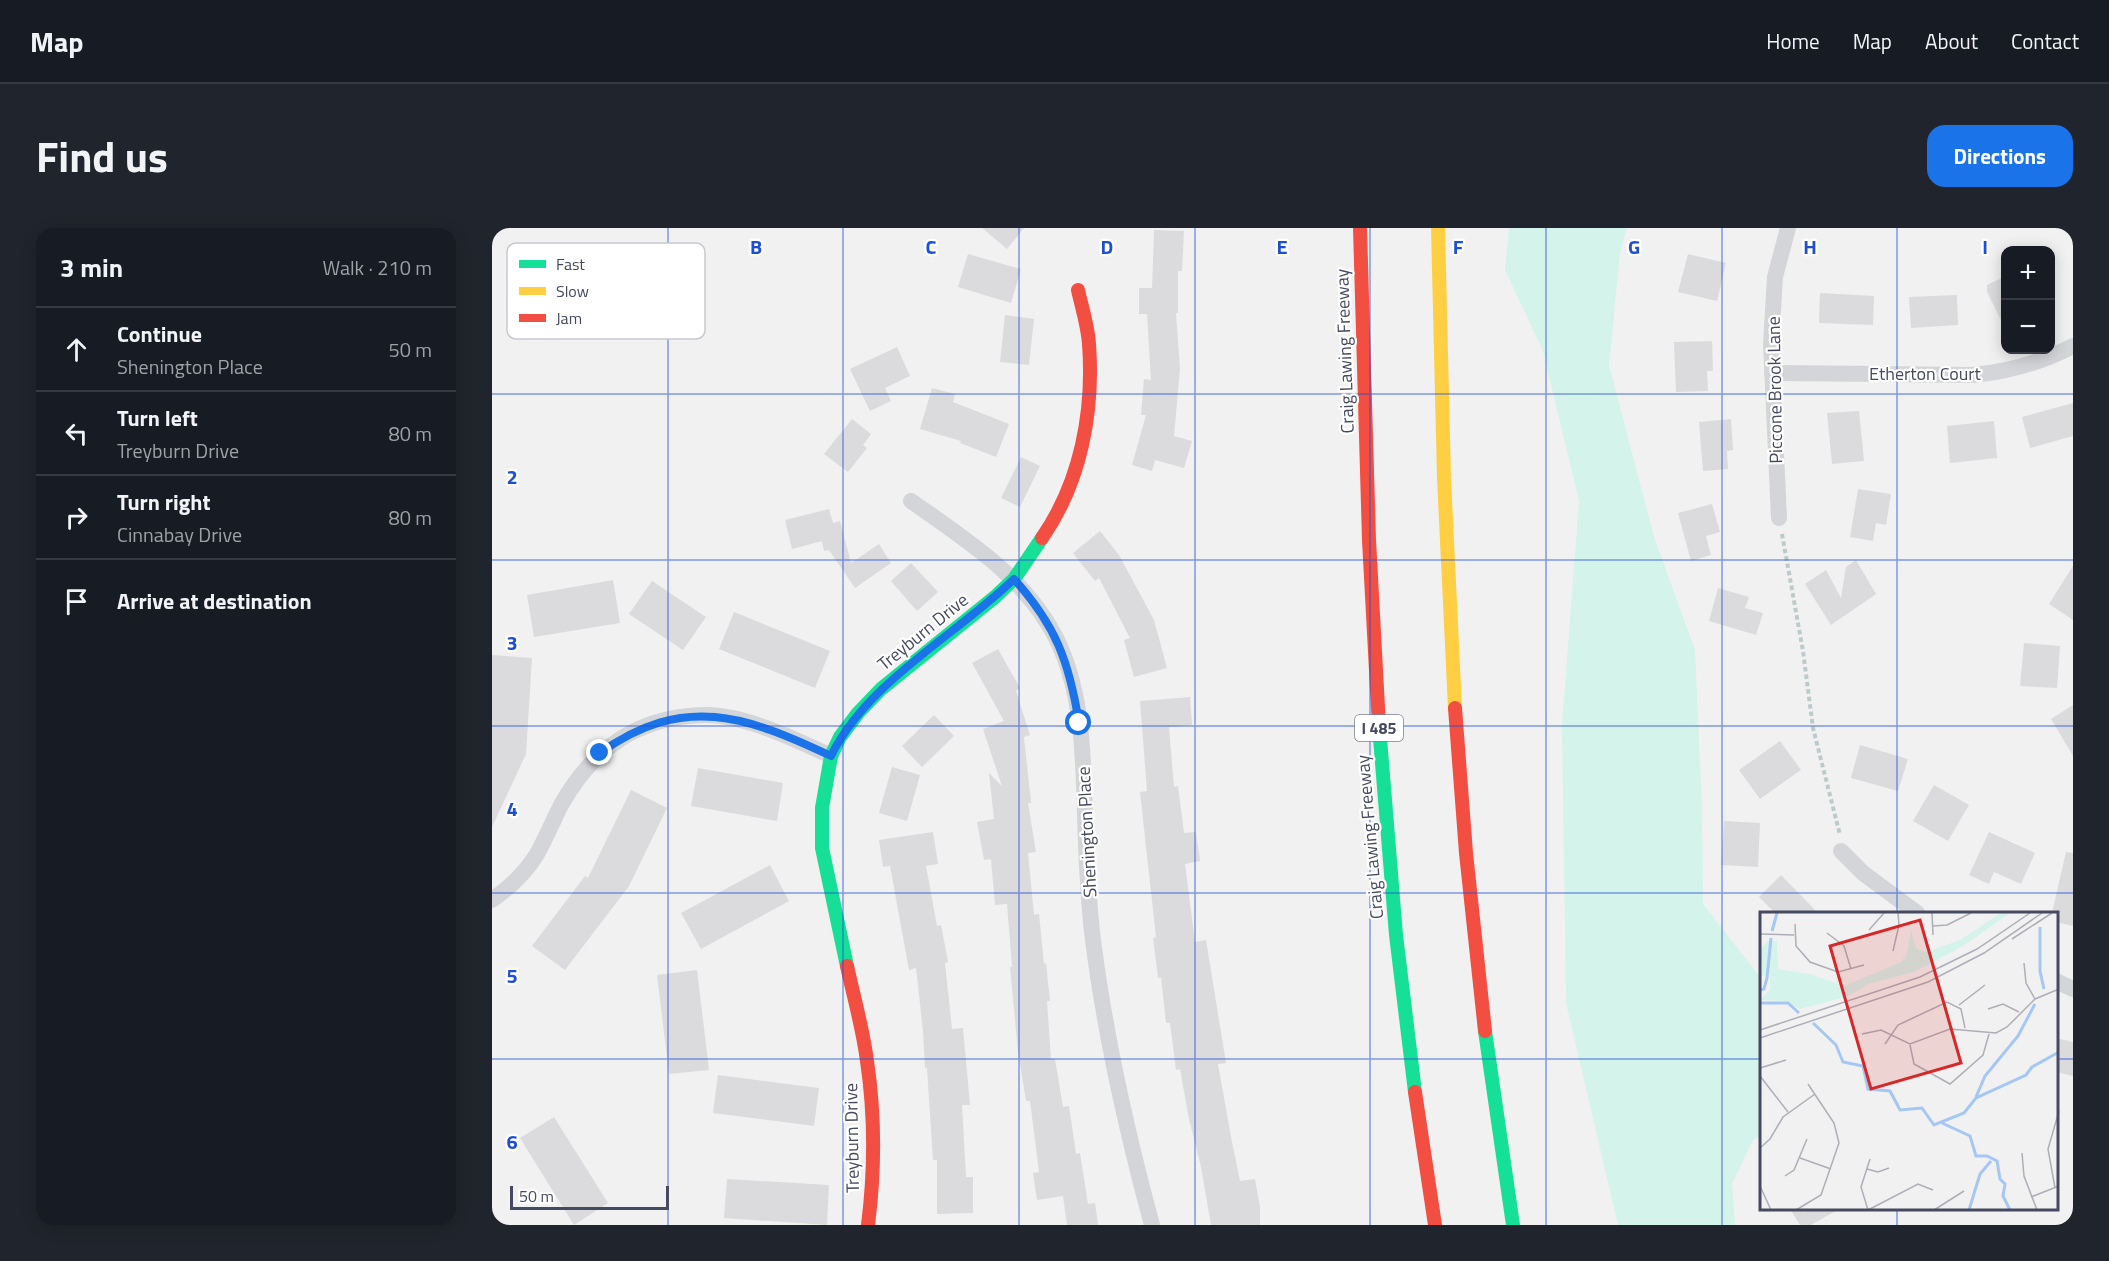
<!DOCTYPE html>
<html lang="en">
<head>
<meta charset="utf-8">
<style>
  :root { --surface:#171b24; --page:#20242c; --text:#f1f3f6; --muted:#9ea1a6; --line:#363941; --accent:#1a73e8 }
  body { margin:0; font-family:"Titillium Web",sans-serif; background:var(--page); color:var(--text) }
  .controls { position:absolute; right:18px; top:18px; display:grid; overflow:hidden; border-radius:12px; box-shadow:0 3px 15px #0003 }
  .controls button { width:54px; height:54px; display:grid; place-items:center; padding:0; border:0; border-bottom:2px solid var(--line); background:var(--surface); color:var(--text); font:30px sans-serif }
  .scale { position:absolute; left:18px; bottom:15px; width:159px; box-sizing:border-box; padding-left:6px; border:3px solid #464a60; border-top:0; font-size:16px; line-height:21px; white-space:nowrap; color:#464a60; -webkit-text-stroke:4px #fff; paint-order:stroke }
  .stop { position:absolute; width:18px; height:18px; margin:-14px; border:4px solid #1a73e8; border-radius:50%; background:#fff }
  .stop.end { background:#1a73e8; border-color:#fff; box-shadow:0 2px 6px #0008 }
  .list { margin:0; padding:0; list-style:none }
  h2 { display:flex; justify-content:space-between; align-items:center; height:78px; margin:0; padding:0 24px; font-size:26px }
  h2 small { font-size:20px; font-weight:400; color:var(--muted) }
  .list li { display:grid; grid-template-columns:39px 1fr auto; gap:18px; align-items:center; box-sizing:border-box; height:84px; padding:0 24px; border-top:2px solid var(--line) }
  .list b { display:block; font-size:22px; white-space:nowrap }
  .list p { margin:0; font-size:20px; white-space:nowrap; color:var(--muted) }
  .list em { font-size:20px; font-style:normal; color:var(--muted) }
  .icon { flex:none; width:33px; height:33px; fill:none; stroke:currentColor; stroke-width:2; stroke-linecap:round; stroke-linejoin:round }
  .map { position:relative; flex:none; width:1581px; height:997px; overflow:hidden; border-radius:18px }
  header { display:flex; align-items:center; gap:36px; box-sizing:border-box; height:84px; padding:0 30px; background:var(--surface); border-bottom:2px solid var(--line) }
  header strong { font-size:28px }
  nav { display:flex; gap:33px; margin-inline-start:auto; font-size:21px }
  .intro { display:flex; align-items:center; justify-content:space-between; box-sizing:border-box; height:144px; padding:0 36px }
  h1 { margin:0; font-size:42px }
  .button { padding:15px 27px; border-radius:18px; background:var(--accent); color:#fff; font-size:21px; font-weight:700 }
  main { display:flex; gap:36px; padding:0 36px }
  aside { flex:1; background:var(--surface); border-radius:18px; box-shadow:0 3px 15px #0003 }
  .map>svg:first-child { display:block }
  .green { fill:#d4f3eb }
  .building { fill:#dbdadd }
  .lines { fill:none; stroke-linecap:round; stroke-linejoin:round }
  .path { stroke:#bdcacb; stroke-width:4; stroke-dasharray:4.5 3; stroke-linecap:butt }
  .street { stroke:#d4d5d9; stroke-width:16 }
  .fast { stroke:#16e098; stroke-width:14 }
  .slow { stroke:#ffcf43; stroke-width:14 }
  .jam { stroke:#f24e42; stroke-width:14 }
  .route { stroke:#1a73e8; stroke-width:8 }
  .grid { fill:none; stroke:#1d4ed8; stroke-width:1.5; stroke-opacity:0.55 }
  .labels { text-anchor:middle; stroke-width:4.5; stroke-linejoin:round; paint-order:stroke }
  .shield { fill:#fff; stroke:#7e8090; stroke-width:1.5 }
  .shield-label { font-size:16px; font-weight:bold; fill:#464a60 }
  .street-label { font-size:18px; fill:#464a60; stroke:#fff }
  .inset-river { fill:none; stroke:#a5c7f4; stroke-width:3 }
  .inset-road { fill:none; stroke:#adaeb7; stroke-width:1.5 }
  .view { fill:#d62828; fill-opacity:0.15; stroke:#d62828; stroke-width:3 }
  .inset-edge { fill:none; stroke:#464a60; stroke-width:3 }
  .key { fill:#fff; stroke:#c8c9cf; stroke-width:1.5 }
  .key-label { font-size:16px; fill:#464a60 }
  .grid-label { font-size:20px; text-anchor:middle; font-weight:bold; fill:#1d4ed8; stroke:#fff; stroke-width:4.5; stroke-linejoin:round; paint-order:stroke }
</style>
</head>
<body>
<header>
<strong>Map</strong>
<nav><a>Home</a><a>Map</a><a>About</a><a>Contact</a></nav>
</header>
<div class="intro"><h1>Find us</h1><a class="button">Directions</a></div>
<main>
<aside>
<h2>3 min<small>Walk · 210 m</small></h2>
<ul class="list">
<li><svg class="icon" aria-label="ahead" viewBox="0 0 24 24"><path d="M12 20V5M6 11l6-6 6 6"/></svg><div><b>Continue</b><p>Shenington Place</p></div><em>50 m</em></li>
<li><svg class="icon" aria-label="left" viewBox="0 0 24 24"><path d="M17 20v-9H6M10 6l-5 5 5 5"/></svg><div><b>Turn left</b><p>Treyburn Drive</p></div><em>80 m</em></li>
<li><svg class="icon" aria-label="right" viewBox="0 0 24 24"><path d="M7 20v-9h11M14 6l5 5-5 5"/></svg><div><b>Turn right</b><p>Cinnabay Drive</p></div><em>80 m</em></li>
<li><svg class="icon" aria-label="arrive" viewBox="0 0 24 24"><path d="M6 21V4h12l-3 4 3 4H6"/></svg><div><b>Arrive at destination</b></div></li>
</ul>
</aside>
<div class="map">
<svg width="1581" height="997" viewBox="0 0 1581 997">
  <rect width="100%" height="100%" fill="#f2f1f1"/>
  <polygon class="green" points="1017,0 1135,0 1128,25 1117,137 1162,309 1203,422 1210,579 1211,676 1269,750 1269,906 1261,912 1240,956 1243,997 1126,997 1074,775 1070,497 1087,273 1051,123 1013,42"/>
  <g class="building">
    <polygon points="490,0 532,0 515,21"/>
    <polygon points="662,2 692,3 690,43 686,43 686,85 684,85 688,141 682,208 700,213 692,240 663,232 660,243 640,237 654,187 649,187 652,151 659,152 655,86 647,86 647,60 660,60"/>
    <polygon points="476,26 529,41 519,75 466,59"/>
    <polygon points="1196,26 1234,35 1225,73 1186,64"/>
    <polygon points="1514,48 1514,102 1495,64 1495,57"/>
    <polygon points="1328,65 1382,68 1381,97 1327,95"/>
    <polygon points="1465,67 1466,97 1419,100 1417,69"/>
    <polygon points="513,87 542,91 537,137 508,134"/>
    <polygon points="1220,113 1221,143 1215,143 1216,163 1184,164 1182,114"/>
    <polygon points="405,119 418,148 393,160 399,173 378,183 358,141"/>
    <polygon points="440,160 463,166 461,174 517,196 504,229 468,215 469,213 428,201"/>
    <polygon points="1581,175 1581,208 1538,220 1530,189"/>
    <polygon points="1367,183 1372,233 1340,236 1335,185"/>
    <polygon points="360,191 379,206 371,217 375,220 356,244 332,226"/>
    <polygon points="1239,191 1241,222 1235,223 1236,241 1211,243 1207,194"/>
    <polygon points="1502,193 1505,230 1458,235 1455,198"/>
    <polygon points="529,229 548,238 528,279 509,270"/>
    <polygon points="1366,261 1399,266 1394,297 1384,295 1381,313 1358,309"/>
    <polygon points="1220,276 1228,304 1214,308 1219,327 1199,333 1186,285"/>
    <polygon points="337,281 341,295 348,293 359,335 387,316 399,335 363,360 337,322 332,323 330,313 300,321 293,292"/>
    <polygon points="608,303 627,327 662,392 675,440 642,449 632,412 638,410 607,350 603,353 581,325"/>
    <polygon points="1364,332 1384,366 1339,397 1313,356 1334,342 1349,370 1354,339"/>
    <polygon points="419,335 446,364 425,383 399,353"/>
    <polygon points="1581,338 1581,392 1557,376"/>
    <polygon points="121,352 128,395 42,409 35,367"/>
    <polygon points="160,353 214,389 191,422 137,386"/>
    <polygon points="1226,360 1257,369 1253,380 1271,385 1264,407 1217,393"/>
    <polygon points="242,384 338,423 323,460 227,421"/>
    <polygon points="1532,415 1568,418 1565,460 1528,458"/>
    <polygon points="506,421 528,460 524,463 538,507 532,509 539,575 536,575 544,624 536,625 542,687 547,686 552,736 554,735 558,773 555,773 559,831 563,831 571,879 577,878 584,926 588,925 596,976 603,975 606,997 575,997 571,968 545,972 541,945 547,944 538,873 534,873 526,824 518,739 520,739 515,676 503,677 499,631 492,632 485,594 502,591 497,545 510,558 491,501 512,493 480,435"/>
    <polygon points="0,427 40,430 34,526 0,599"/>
    <polygon points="698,469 700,497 677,499 682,559 686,558 692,605 704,604 708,633 693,636 703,714 714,712 734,835 726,836 739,909 748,953 763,951 768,979 768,997 719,997 709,939 697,891 688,841 684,842 678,795 674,795 669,749 666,750 661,710 664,709 648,564 655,563 648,473"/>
    <polygon points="1581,477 1581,528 1559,491"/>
    <polygon points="442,487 462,508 430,539 410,518"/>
    <polygon points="1288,513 1309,542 1268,571 1247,542"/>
    <polygon points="1368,517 1416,531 1406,563 1359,550"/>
    <polygon points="400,539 428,547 415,593 387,585"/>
    <polygon points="206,540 291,555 285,593 199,578"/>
    <polygon points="1442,557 1477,577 1456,613 1421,593"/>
    <polygon points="139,562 175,580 137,658 73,742 40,718 93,648 96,650"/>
    <polygon points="1232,593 1268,595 1266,639 1229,637"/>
    <polygon points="441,604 446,636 434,638 445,698 449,697 456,734 453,735 460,801 471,800 478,877 470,877 474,949 481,949 481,985 445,986 445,932 441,932 435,840 433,840 431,803 424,740 417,742 398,638 391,639 387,612"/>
    <polygon points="1497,604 1543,625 1529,656 1502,644 1497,656 1477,647"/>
    <polygon points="1574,624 1581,625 1581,698 1564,694 1564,685 1560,685"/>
    <polygon points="278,637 297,673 209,721 189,685"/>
    <polygon points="1289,647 1326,685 1283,685 1267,669"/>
    <polygon points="205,742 217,842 177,846 165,747"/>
    <polygon points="1564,810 1581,814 1581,848 1564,844"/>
    <polygon points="226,847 327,860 322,898 221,885"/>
    <polygon points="62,889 116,975 82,997 28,910"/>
    <polygon points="235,951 337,957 335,997 232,990"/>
    <polygon points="1298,981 1347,981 1319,997 1308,997"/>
  </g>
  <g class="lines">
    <polyline class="path" points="1290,306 1311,423 1321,500 1348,607"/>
    <g class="street">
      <path d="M1280,145L1480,147C1517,144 1548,135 1581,118"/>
      <path d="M419,273C473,311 532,348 563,408C591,462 591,527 593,586C594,625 596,665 600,704C612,803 634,901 660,997"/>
      <polyline points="1287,290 1279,116 1283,49 1296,0"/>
      <polyline points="1349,623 1371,645 1425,685"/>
      <path d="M0,672C17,660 34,644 45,626C54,610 61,593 69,577C101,520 147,488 213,487C251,486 305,512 339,528"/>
      <polyline points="1564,753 1581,761"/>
    </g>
    <g class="fast">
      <polyline points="887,498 904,707 923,864"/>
      <polyline points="355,738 330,620 330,580 339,528 348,509 366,485 389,461 503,369 522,351 550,310"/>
      <polyline points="993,803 1021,997"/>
    </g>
    <polyline class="slow" points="946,0 952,250 963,480"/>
    <g class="jam">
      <polyline points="868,0 877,312 887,498"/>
      <path d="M550,310C589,254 602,183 597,116C596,98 590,80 586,62"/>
      <polyline points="963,480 974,625 993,803"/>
      <path d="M355,738C362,770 371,801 375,833C383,887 383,942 376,997"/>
      <polyline points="923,864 943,997"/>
    </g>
  </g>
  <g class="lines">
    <path class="route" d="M108,525C192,465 254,488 339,528C375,454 463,408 522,351C564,398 577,433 587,495"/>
  </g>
  <path class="grid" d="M176,0V997M351,0V997M527,0V997M703,0V997M878,0V997M1054,0V997M1230,0V997M1405,0V685M0,166H1581M0,332H1581M0,498H1581M0,665H1581M0,831H1269M1564,831H1581M1405,980V997"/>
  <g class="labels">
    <rect class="shield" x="863" y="487" width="48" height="26" rx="4.5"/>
    <g class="shield-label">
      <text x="887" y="506">I 485</text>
    </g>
    <g class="street-label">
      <text transform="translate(853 123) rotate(-92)" y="6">Craig Lawing Freeway</text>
      <text x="1433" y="152">Etherton Court</text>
      <text transform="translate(1283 162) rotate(-91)" y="6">Piccone Brook Lane</text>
      <text transform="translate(431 404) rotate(-39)" y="6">Treyburn Drive</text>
      <text transform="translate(595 604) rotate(-93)" y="6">Shenington Place</text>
      <text transform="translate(878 609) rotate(-95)" y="6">Craig Lawing Freeway</text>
      <text transform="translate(360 910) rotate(-91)" y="6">Treyburn Drive</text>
    </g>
  </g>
  <g transform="translate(1268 684)">
    <rect width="298" height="298" fill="#f2f1f1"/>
    <path d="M241,1H250L203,34L154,60L108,72L89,84L40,97L26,89L0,88L10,78V61L0,65V37L8,29H17L18,57L50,62L84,74L141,50L147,42L151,18L156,36L166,40L200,28Z" fill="#d4f3eb"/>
    <path class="inset-river" d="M280,15V59L284,77M12,19L17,1M0,78L4,77L7,66L11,26M0,91H28L39,101M53,111L76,133L83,150L103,154L108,177L130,179L140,198L162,196L174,213L204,201L216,186L266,163L272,155L299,140M216,185L225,164L258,124L275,92M182,211L210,224L216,244H227L237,249L240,267L245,272L243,284L250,298M209,298L220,262L231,249"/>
    <path class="inset-road" d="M172,1L173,23M35,12L36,34L50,50L78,60L104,53M173,14L187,13L211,1M109,18L124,1M67,21L84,34L91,57M0,22L34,23M252,27L292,1M133,39L139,13L138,1M264,51L266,71L275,87M199,93L225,73M228,97L243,92L259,100M0,118L160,65L217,37L270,1M102,122L121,118L150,132L190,117L236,121L247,115L275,87L299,77M0,126L168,70L224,41L282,1M125,132L138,113L187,90L201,97L205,116M150,133L154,152L190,172L223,143L229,122M0,156L26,148M0,164L28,200M0,236L10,227L23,205L55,182M262,241L264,264L277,298M40,246L71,257M107,257L118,260L129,256M25,264L34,258L47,227M0,274L11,298M295,276L288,237L299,199M271,285L299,274M36,298L61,283L79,231L74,211L48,172M108,298L158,272L173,278M108,298L101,275L110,247M174,298L204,279"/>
    <path class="view" d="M160,8L201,151L111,177L70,34Z"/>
    <rect width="298" height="298" class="inset-edge"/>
  </g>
  <rect x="15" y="15" width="198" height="96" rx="9" class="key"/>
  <rect x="27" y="32" width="27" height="8" fill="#16e098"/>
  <rect x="27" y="59" width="27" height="8" fill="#ffcf43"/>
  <rect x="27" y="86" width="27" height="8" fill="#f24e42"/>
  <g class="key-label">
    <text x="64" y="42">Fast</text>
    <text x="64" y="69">Slow</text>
    <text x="64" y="96">Jam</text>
  </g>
  <g class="grid-label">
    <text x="264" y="26">B</text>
    <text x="439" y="26">C</text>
    <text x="615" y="26">D</text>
    <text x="790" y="26">E</text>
    <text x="966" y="26">F</text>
    <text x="1142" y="26">G</text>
    <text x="1318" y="26">H</text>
    <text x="1493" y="26">I</text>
    <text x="20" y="256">2</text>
    <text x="20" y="422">3</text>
    <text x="20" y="588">4</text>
    <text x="20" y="755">5</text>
    <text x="20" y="921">6</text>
  </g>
</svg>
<div class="controls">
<button>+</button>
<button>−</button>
</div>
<div class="scale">50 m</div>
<div class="stop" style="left:587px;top:495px"></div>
<div class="stop end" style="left:108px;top:525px"></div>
</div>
</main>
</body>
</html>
